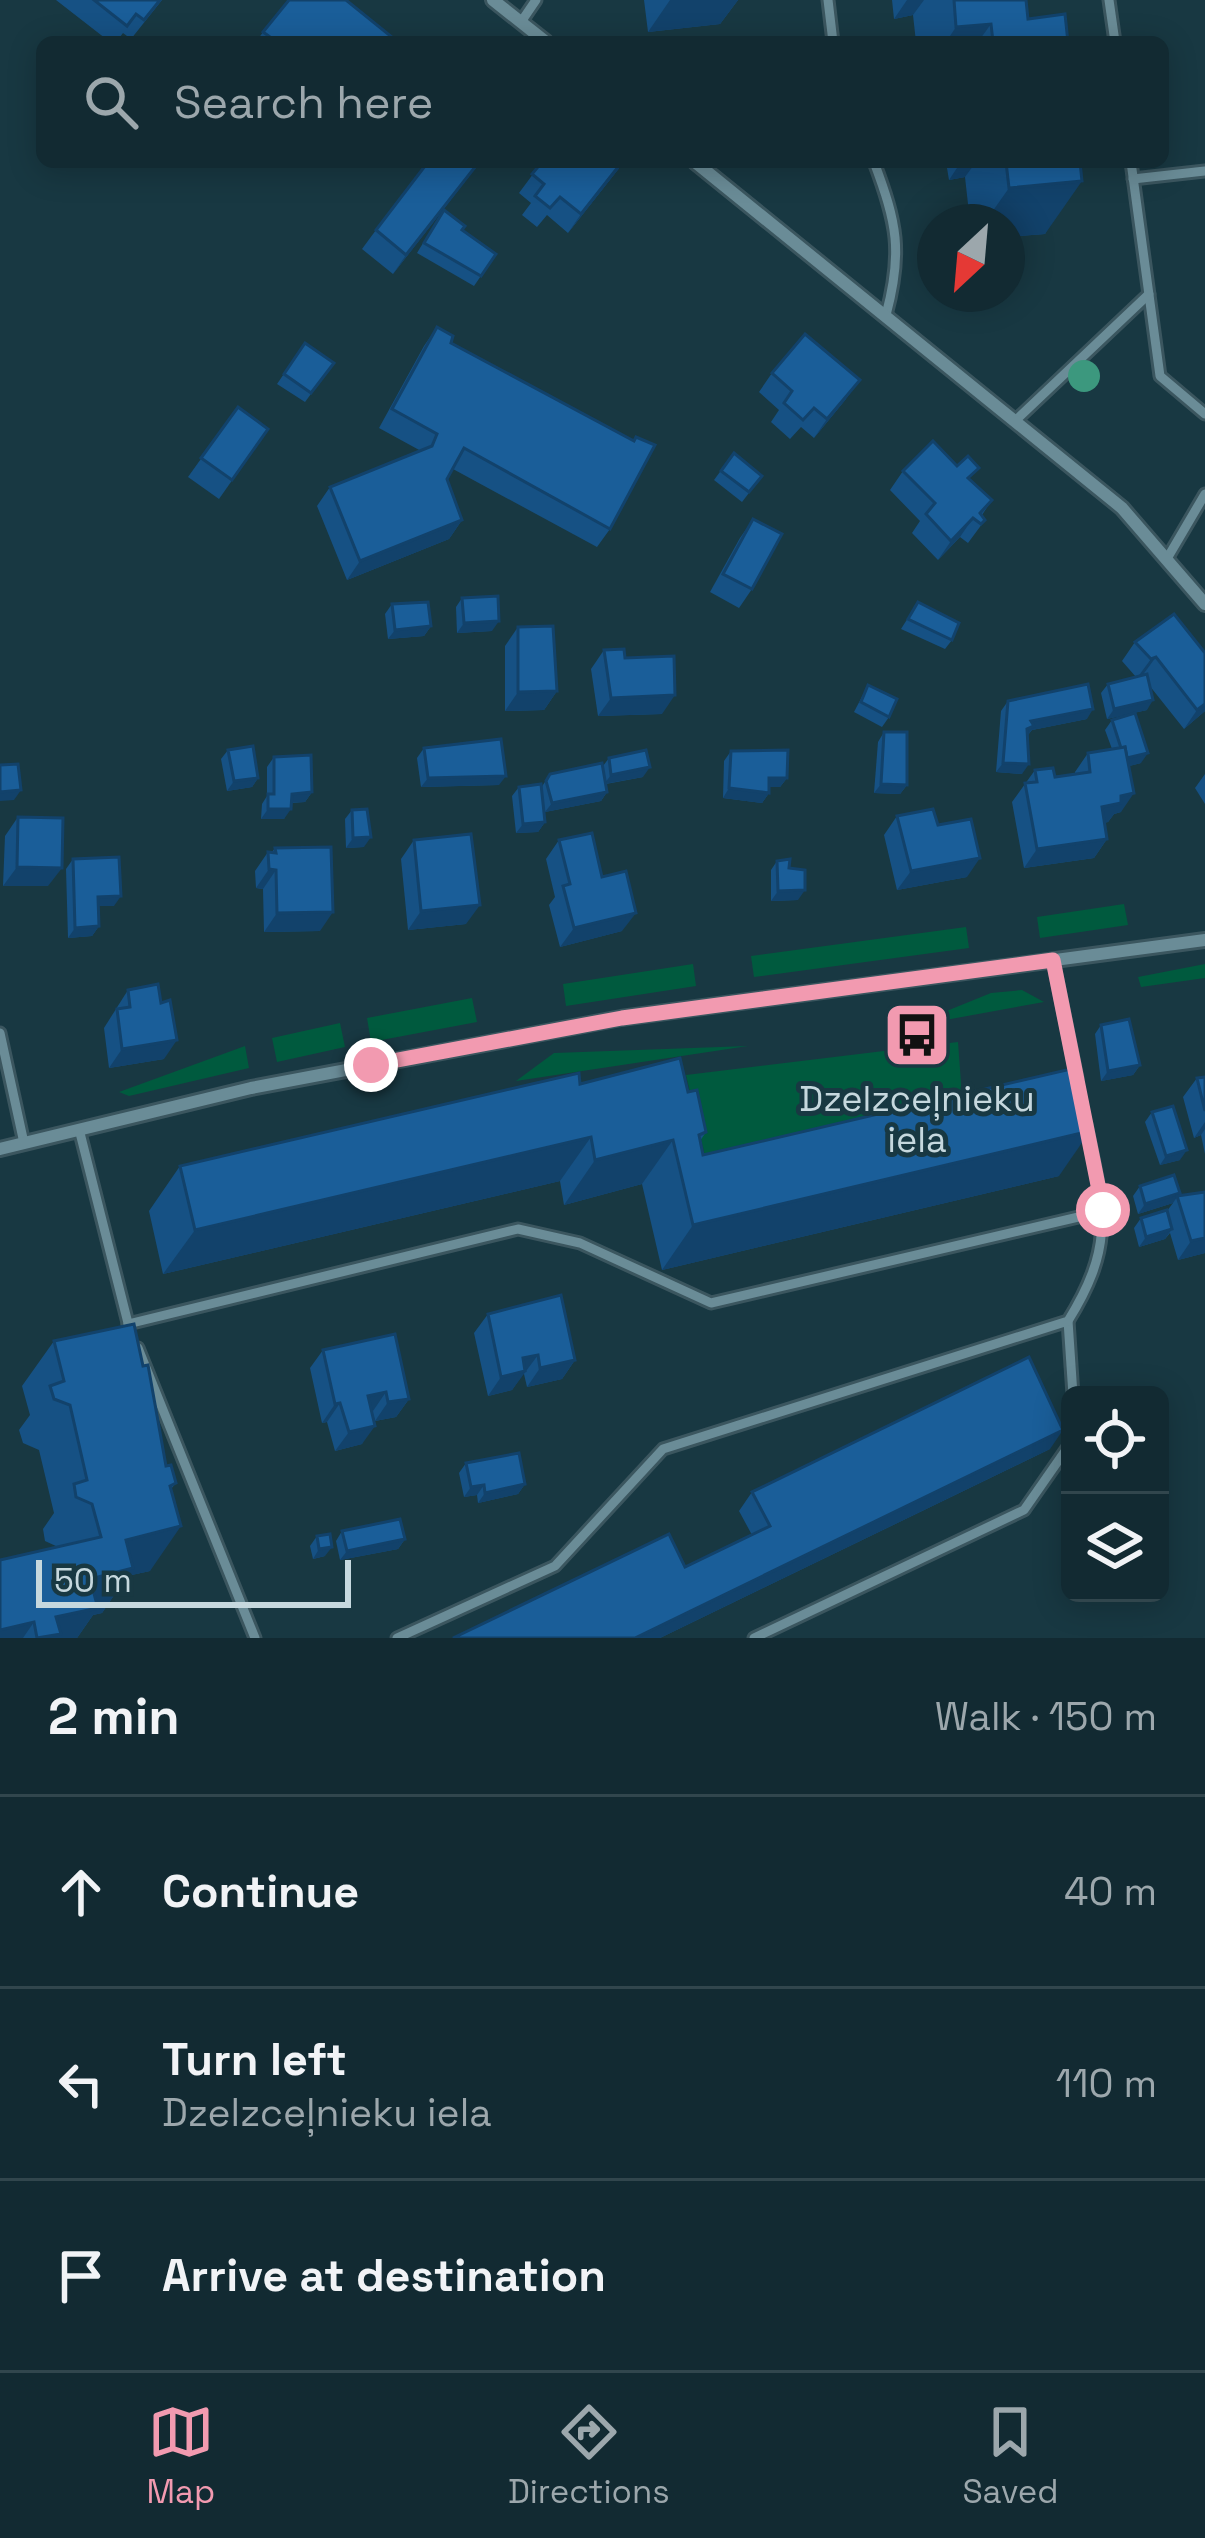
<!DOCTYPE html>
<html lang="en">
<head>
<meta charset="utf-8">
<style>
  :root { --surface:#122a32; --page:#1b323a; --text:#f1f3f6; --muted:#9ca7ac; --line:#31464d; --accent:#f29ab0 }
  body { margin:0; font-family:"Space Grotesk",sans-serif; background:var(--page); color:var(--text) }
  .controls { position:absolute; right:36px; bottom:36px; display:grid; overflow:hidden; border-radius:18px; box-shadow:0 6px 30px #0003 }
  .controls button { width:108px; height:108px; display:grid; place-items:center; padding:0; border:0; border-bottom:3px solid var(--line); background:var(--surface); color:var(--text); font:60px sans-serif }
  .compass { position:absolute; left:917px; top:204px; width:108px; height:108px; border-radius:50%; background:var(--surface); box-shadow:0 6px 30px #0003; rotate:206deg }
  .scale { position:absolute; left:36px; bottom:30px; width:315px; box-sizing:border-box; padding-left:12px; border:6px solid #c6d8de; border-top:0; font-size:33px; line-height:42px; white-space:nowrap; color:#c6d8de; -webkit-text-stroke:9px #183842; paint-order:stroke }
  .stop { position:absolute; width:36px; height:36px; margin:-27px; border:9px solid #f29ab0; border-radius:50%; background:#fff }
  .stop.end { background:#f29ab0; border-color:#fff; box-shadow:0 3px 12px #0008 }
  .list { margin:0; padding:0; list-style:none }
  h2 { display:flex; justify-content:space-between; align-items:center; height:156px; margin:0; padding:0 48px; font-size:51px }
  h2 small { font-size:39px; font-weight:400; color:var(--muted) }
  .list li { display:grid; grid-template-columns:78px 1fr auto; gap:36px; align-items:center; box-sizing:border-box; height:192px; padding:0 48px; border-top:3px solid var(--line) }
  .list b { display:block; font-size:45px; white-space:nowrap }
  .list p { margin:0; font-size:39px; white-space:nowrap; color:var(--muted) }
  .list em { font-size:39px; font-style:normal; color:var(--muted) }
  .icon { flex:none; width:66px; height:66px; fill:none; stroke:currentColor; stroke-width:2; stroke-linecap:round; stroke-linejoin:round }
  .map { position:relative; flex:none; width:1205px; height:1638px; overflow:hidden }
  .search { position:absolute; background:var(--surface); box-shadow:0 6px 30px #0003; left:36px; right:36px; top:36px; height:132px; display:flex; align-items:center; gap:30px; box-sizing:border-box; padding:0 42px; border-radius:18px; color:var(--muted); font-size:45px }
  .sheet { height:732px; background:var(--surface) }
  nav { display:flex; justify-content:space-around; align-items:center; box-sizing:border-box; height:168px; border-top:3px solid var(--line); background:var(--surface); font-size:33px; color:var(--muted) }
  nav a { display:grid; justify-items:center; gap:6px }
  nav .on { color:var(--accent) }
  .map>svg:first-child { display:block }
  .green { fill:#005a3e }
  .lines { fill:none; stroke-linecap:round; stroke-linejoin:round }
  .service-casing { stroke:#3b565f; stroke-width:15 }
  .minor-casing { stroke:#3b565f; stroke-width:18 }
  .service { stroke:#6a8c97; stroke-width:9 }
  .minor { stroke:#6a8c97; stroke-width:12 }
  .tree { fill:#3c987e }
  .wall { fill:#165184 }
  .shaded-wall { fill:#12426b }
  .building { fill:#1a5e99; stroke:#12426b; stroke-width:3 }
  .route { stroke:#f29ab0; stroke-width:15 }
  .labels { text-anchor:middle; stroke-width:10; stroke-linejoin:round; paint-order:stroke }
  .poi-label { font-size:36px; fill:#c6d8de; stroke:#183842 }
</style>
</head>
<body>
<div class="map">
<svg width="1205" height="1638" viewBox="0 0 1205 1638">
  <rect width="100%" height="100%" fill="#183842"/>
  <g class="green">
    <polygon points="1124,904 1128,925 1040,938 1037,917"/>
    <polygon points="966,927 969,948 754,977 751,956"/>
    <polygon points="693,964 696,986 566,1006 563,984"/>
    <polygon points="1205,964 1205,978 1141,987 1138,977"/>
    <polygon points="1022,990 1044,1002 907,1027 991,993"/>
    <polygon points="472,998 477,1022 371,1042 367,1018"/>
    <polygon points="340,1023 345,1047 277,1062 272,1038"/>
    <polygon points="958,1042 963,1110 707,1165 686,1075"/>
    <polygon points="245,1046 249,1068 129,1096 119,1092"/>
    <polygon points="748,1046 516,1081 554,1053"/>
  </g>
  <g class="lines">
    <g class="service-casing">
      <g id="service">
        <polyline points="828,0 833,42"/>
        <polyline points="1109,0 1115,42"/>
        <polyline points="521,22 536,0"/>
        <path d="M874,162C897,223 903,252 886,315"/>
        <polyline points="1131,162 1160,376 1205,414"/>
        <polyline points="1133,179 1205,171"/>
        <polyline points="1016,420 1149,294"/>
        <polyline points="1168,557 1205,494"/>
        <polyline points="1053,960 1077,1078"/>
        <polyline points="0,1033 24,1143"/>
        <polyline points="79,1129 129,1327"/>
        <polyline points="1068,1321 1073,1395"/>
        <polyline points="128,1324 518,1229 580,1243 711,1303 1104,1211"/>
        <polyline points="138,1348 255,1638"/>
        <path d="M397,1638L555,1566L663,1449L1068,1321C1117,1242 1103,1209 1086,1124"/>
        <polyline points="754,1638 1024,1510 1070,1444"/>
      </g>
    </g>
    <g class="minor-casing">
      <g id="minor">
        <polyline points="493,0 546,42"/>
        <polyline points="695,162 1122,508 1205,604"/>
        <polyline points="0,1149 251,1088 621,1018 1205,940"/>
      </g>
    </g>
    <use href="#service" class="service"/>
    <use href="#minor" class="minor"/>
  </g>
  <circle class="tree" cx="1084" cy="376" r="16"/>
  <g class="wall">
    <polygon points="56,0 162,0 131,39 123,33 116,42 110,42"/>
    <polygon points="644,0 738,0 720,24 648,32"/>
    <polygon points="892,0 1026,0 1028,19 1068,42 916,42 913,15 894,19"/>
    <polygon points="263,32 398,42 256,42"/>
    <polygon points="480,162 393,274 362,249 376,230"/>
    <polygon points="542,162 624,162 568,233 547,215 537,227 522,215 531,203 519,193"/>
    <polygon points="946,162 1080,162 1045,234 1007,237 1007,222 970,222 965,177 949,180"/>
    <polygon points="437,220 462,230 496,254 474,286 417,253"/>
    <polygon points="437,327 610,529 597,547 453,469 447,479 462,520 449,539 347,580 317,506 330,487 421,451 379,428 424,346"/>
    <polygon points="305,343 334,363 305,402 277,384"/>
    <polygon points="772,373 846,399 814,438 801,427 790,439 771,422 779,410 759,392"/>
    <polygon points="238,407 268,429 219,499 188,477"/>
    <polygon points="734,453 762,476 742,502 714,480"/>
    <polygon points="903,471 971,480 992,500 982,515 985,520 968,543 960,537 938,560 912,533 920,521 890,490"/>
    <polygon points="753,519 752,589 739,608 710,592 740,538"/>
    <polygon points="462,598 492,631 457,633 456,607"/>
    <polygon points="918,602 952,640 945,649 901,629"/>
    <polygon points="392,604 431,626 424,636 388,639 385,614"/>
    <polygon points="518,627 557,691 544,710 505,711 505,646"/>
    <polygon points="1135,642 1205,653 1205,711 1184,729 1149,685 1147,710 1107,719 1101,693 1108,684 1136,677 1122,661"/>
    <polygon points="604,650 625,658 662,714 598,716 591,669"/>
    <polygon points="868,685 889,717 882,727 854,712"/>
    <polygon points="1008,701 1087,719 1032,730 1028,735 1022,774 996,772 1001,711"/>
    <polygon points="1112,720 1141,763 1129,766 1121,812 1114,814 1108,822 1104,823 1107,839 1094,858 1024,868 1012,802 1035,770 1055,777 1075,774 1075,772 1088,753 1112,749 1105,730"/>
    <polygon points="884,732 907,785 900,794 874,793 878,742"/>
    <polygon points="424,748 499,785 421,787 417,758"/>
    <polygon points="228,750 258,778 252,787 227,791 221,759"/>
    <polygon points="731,751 787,778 780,787 769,787 769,793 762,803 723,798 724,761"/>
    <polygon points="274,757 312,792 305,802 291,803 284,819 261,819 262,804 267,796 267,767"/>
    <polygon points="609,758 643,777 606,784 607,792 601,801 545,812 543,805 545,822 538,832 516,833 512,796 519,787 541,788 550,774 603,766"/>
    <polygon points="1205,774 1205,804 1195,788"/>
    <polygon points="352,810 364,847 346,848 345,819"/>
    <polygon points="897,816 938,825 967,877 897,890 884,835"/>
    <polygon points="18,817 48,886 3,886 5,836"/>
    <polygon points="414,840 466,924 408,930 401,859"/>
    <polygon points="559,840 602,877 622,931 560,947 549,905 555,897 546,859"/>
    <polygon points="275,848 320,931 264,932 263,889 256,888 255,871 268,852 272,852"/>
    <polygon points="73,859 114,906 98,906 99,926 92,936 68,938 66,869"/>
    <polygon points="777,861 789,868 798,900 771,901 771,870"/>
    <polygon points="128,990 161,1003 164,1059 109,1068 104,1028"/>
    <polygon points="1101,1025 1140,1065 1133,1075 1101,1081 1095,1034"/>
    <polygon points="1205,1077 1205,1154 1201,1135 1194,1138 1183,1097 1197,1078"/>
    <polygon points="580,1084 688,1092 706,1132 700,1141 703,1155 1059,1176 662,1270 642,1184 564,1205 560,1181 163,1274 149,1211 180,1166"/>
    <polygon points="1152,1112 1180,1160 1160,1165 1145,1122"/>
    <polygon points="1140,1186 1177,1196 1205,1253 1178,1260 1170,1233 1165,1239 1139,1247 1134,1228 1141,1218 1167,1211 1173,1203 1138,1214 1133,1196"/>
    <polygon points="488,1314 575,1360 562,1379 527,1387 524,1374 523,1374 512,1390 488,1396 474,1333"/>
    <polygon points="54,1341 166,1466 176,1483 171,1489 150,1571 127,1576 102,1613 93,1615 77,1638 0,1638 58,1547 45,1541 43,1529 54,1513 39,1450 23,1443 19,1430 30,1415 22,1386"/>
    <polygon points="323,1350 409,1399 396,1417 375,1421 372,1411 362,1444 335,1451 327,1422 322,1423 310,1368"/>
    <polygon points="1050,1449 660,1638 453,1638 685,1567 752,1535 739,1511 752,1492"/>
    <polygon points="466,1463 525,1484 518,1494 478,1503 477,1495 464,1497 459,1473"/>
    <polygon points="342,1531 405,1539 398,1549 340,1560 336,1541"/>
    <polygon points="317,1536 325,1556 313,1559 310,1546"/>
  </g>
  <g class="shaded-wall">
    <polygon points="670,0 738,0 720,24 648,32"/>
    <polygon points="907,0 924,0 913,15 894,19"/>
    <polygon points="991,24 978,42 946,42 956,27"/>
    <polygon points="479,162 480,162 393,274 406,255"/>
    <polygon points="622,162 624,162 568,233 581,214"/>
    <polygon points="961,162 976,162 965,177 949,180"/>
    <polygon points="1082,181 1045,234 1007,237 1007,222 985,222 1009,188"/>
    <polygon points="860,380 846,399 814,438 827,419"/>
    <polygon points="973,518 960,537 938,560 951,541"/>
    <polygon points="462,520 449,539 347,580 360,561"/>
    <polygon points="499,621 492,631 457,633 464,623"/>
    <polygon points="431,626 424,636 388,639 395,630"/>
    <polygon points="1156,657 1142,676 1137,678 1151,659"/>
    <polygon points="557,691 544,710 505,711 518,692"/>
    <polygon points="675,695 662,714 598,716 611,698"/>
    <polygon points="1153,700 1147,710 1107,719 1114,709"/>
    <polygon points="1205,704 1205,711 1184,729 1197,710"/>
    <polygon points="1093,709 1087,719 1032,730 1027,736 1021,738 1031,721"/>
    <polygon points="1148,753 1141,763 1118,769 1125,759"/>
    <polygon points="1003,763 1029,764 1022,774 996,772"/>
    <polygon points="650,767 643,777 604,784 611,775"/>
    <polygon points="506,776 499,785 421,787 428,778"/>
    <polygon points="258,778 252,787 227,791 234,781"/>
    <polygon points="769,778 787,778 780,787 763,787"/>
    <polygon points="881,784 907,785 900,794 874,793"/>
    <polygon points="729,788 769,793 762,803 723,798"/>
    <polygon points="21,790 14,800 0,801 0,792"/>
    <polygon points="312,792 305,802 285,803 292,794"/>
    <polygon points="607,792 601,801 545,812 552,803"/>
    <polygon points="1134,793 1121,812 1114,814 1108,822 1089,826 1102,807 1121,796"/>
    <polygon points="268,809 291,809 284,819 261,819"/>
    <polygon points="545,822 538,832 516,833 523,824"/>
    <polygon points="371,837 364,847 346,848 353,838"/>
    <polygon points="1107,839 1094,858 1024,868 1037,849"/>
    <polygon points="980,858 967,877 897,890 911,871"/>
    <polygon points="17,867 62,868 48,886 3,886"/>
    <polygon points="269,869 276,870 263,889 256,888"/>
    <polygon points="805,890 798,900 771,901 778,891"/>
    <polygon points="121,896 114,906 91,906 98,897"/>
    <polygon points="480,905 466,924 408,930 421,911"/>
    <polygon points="333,912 320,931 264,932 277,913"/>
    <polygon points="636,913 622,931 560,947 574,928"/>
    <polygon points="99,926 92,936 68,938 75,928"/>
    <polygon points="177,1040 164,1059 109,1068 122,1049"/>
    <polygon points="1140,1065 1133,1075 1101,1081 1108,1071"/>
    <polygon points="1205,1122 1205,1129 1201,1135 1194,1138"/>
    <polygon points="1090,1131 1059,1176 662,1270 693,1225"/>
    <polygon points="591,1137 560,1181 163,1274 195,1230"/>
    <polygon points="673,1140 642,1184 564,1205 595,1160"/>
    <polygon points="1187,1150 1180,1160 1160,1165 1166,1156"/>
    <polygon points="1180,1193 1173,1203 1138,1214 1145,1204"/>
    <polygon points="1172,1229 1165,1239 1139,1247 1146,1237"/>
    <polygon points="1205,1238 1205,1253 1178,1260 1191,1241"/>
    <polygon points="538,1355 512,1390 488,1396 501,1377 523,1358"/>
    <polygon points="575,1360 562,1379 527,1387 540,1368"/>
    <polygon points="386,1392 373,1411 355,1415 368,1396"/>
    <polygon points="409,1399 396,1417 375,1421 388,1402"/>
    <polygon points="340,1403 327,1422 322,1423 335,1404"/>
    <polygon points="375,1426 362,1444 335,1451 349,1432"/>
    <polygon points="1063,1430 1050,1449 660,1638 635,1638"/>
    <polygon points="525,1484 518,1494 478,1503 485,1493"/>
    <polygon points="484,1485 477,1495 464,1497 471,1487"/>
    <polygon points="181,1526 150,1571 127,1576 102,1613 93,1615 77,1638 37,1638 126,1540"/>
    <polygon points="405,1539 398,1549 340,1560 347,1551"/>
    <polygon points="332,1547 325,1556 313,1559 319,1549"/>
    <polygon points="34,1622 23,1638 0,1638 0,1630"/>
  </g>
  <g class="building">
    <polygon points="94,0 160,0 144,20 136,14 127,26"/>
    <polygon points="289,0 346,0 398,42 277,42 263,32"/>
    <polygon points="954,0 1026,0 1028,19 1065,14 1068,42 993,42 991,24 956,27"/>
    <polygon points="428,162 479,162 406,255 376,230"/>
    <polygon points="542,162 622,162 581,214 560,197 550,208 535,196 544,184 532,174"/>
    <polygon points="1006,162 1080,162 1082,181 1009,188"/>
    <polygon points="444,210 465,226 462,230 496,254 481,276 424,243"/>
    <polygon points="437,327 453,336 451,343 634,441 636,437 655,445 610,529 464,448 447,479 462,520 360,561 330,487 432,446 437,434 392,409"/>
    <polygon points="805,334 860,380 827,419 814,408 803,420 784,403 792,391 772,373"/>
    <polygon points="305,343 334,363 311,393 284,374"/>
    <polygon points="238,407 268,429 232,480 201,458"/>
    <polygon points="933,441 957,466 968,456 979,468 968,478 992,500 980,513 985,520 981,524 973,518 951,541 926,514 935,503 903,471"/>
    <polygon points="734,453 762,476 749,492 721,471"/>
    <polygon points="753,519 782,534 752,589 723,574"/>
    <polygon points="498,596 499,621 464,623 462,598"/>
    <polygon points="428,602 431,626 395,630 392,604"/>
    <polygon points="918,602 959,623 952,640 908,619"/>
    <polygon points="1174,614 1205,653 1205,704 1197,710 1156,657 1151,659 1135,642"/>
    <polygon points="553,626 557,691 518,692 518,627"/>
    <polygon points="624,649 625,658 674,656 675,695 611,698 604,650"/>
    <polygon points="1147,674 1153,700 1114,709 1108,684"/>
    <polygon points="1088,684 1093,709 1031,721 1034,726 1027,729 1029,764 1003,763 1008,701"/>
    <polygon points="868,685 897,699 889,717 861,702"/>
    <polygon points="1135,713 1148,753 1127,758 1125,747 1121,748 1112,720"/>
    <polygon points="884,732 907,732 907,785 881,784"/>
    <polygon points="501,739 506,776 428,778 424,748"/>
    <polygon points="253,746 258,778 234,781 228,750"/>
    <polygon points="1125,747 1134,793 1121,796 1121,803 1102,807 1107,839 1037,849 1025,783 1037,782 1035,770 1053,768 1055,777 1090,772 1088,753"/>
    <polygon points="646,750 650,767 611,775 609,758"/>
    <polygon points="788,750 787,778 769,778 769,793 729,788 731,751"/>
    <polygon points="311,755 312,792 292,794 291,809 268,809 268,794 274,794 274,757"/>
    <polygon points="602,763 607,792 552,803 546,781 550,774"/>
    <polygon points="18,764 21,790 0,792 0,765"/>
    <polygon points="541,784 545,822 523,824 519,787"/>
    <polygon points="367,809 371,837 353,838 352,810"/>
    <polygon points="933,809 938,825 971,819 980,858 911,871 897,816"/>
    <polygon points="18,817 63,818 62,868 17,867"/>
    <polygon points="592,833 602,877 626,871 636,913 574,928 563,886 570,884 559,840"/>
    <polygon points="471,834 480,905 421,911 414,840"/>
    <polygon points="331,847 333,912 277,913 276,870 269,869 268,852 276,853 275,848"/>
    <polygon points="119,857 121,896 98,897 99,926 75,928 73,859"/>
    <polygon points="790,859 789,868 805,870 805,890 778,891 777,861"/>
    <polygon points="158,984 161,1003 170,1000 177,1040 122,1049 117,1009 130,1007 128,990"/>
    <polygon points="1129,1019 1140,1065 1108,1071 1101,1025"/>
    <polygon points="680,1058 688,1092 697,1090 706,1132 699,1135 703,1155 1075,1068 1090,1131 693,1225 673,1140 595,1160 591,1137 195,1230 180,1166 579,1073 580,1084"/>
    <polygon points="1205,1077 1205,1111 1197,1078"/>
    <polygon points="1173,1106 1187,1150 1166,1156 1152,1112"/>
    <polygon points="1174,1175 1180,1193 1145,1204 1140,1186"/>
    <polygon points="1205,1192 1205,1238 1191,1241 1177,1196"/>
    <polygon points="1167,1210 1172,1229 1146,1237 1141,1218"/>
    <polygon points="561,1295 575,1360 540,1368 538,1355 523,1358 525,1371 501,1377 488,1314"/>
    <polygon points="134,1324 143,1366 148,1365 166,1466 171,1465 176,1483 170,1486 181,1526 126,1540 133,1568 90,1579 98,1608 56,1617 61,1634 37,1638 34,1622 0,1630 0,1560 101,1537 92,1504 76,1497 74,1484 87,1480 70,1405 54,1399 50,1386 64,1381 54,1341"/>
    <polygon points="395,1334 409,1399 388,1402 386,1392 368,1396 375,1426 349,1432 340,1403 335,1404 323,1350"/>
    <polygon points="1029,1357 1063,1430 635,1638 453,1638 669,1534 685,1567 770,1526 752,1492"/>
    <polygon points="519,1453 525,1484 485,1493 484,1485 471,1487 466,1463"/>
    <polygon points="400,1519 405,1539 347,1551 342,1531"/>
    <polygon points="330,1534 332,1547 319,1549 317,1536"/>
  </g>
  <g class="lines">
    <polyline class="route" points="371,1065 622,1018 1053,960 1103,1210"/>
  </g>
  <defs>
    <g id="bus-square" transform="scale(3.45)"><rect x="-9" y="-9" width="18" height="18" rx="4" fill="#f29ab0" stroke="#183842"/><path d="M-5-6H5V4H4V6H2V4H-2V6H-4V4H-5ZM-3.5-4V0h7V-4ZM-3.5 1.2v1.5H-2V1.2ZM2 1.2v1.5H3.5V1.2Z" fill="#111"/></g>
  </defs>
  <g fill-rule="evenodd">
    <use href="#bus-square" x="917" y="1035"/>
  </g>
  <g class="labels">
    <g class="poi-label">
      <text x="917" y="1111">Dzelzceļnieku<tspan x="917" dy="41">iela</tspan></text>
    </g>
  </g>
</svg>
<div class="controls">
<button><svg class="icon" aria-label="locate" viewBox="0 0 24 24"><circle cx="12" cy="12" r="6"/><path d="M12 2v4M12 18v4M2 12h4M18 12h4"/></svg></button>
<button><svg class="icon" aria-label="layers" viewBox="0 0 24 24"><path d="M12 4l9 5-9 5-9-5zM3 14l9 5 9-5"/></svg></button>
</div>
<svg class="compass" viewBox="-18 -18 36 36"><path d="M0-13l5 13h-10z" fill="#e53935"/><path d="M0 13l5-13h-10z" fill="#9ca7ac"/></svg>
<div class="scale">50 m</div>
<div class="stop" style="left:1103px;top:1210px"></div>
<div class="stop end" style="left:371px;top:1065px"></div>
<div class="search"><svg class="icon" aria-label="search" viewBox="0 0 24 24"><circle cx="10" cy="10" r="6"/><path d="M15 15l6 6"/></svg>Search here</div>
</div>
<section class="sheet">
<h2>2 min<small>Walk · 150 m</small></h2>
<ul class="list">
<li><svg class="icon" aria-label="ahead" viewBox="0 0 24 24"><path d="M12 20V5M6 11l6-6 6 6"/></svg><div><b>Continue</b></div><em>40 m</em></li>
<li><svg class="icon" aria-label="left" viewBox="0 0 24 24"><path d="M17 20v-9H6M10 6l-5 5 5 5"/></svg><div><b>Turn left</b><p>Dzelzceļnieku iela</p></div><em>110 m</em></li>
<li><svg class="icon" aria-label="arrive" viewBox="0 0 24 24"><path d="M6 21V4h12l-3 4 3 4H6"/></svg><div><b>Arrive at destination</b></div></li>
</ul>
</section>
<nav>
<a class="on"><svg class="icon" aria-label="map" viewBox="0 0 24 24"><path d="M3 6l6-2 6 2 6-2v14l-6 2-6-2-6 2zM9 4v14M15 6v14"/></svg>Map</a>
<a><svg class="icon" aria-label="directions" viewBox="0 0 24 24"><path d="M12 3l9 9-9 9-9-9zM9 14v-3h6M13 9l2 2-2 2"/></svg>Directions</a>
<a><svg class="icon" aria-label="saved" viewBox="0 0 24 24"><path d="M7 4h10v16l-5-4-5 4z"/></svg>Saved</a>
</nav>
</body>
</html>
